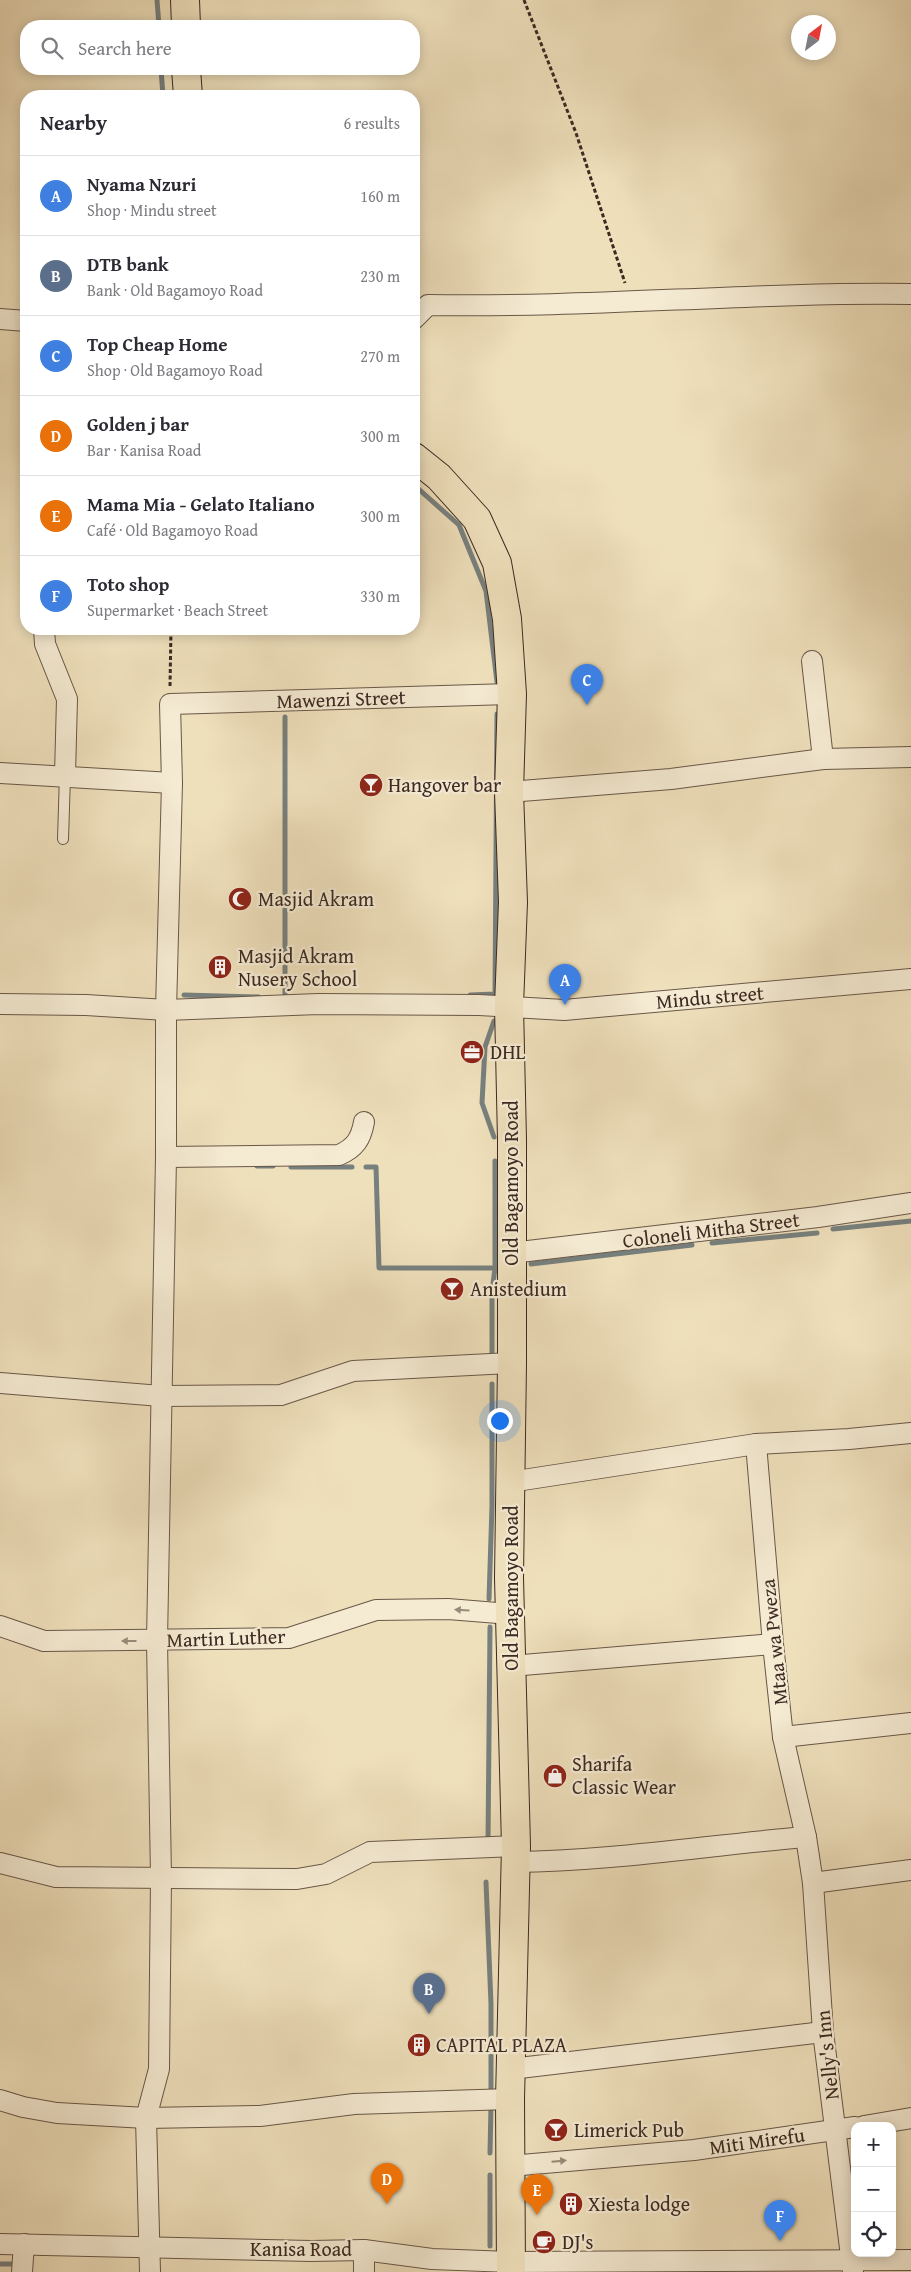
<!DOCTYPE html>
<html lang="en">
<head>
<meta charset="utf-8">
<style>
  :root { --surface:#fff; --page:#f2f2f3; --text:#2b2b33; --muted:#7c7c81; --line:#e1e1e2; --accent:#0b8043 }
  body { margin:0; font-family:"Gentium Book Plus",serif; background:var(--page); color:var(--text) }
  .controls { position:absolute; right:15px; bottom:15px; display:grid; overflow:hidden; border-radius:10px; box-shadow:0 2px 12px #0003 }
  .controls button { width:45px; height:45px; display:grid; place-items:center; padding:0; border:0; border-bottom:1px solid var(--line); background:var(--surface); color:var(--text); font:25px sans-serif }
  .compass { position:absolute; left:791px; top:15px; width:45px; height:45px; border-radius:50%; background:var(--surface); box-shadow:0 2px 12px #0003; rotate:32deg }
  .you { position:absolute; left:499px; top:1420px; width:18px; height:18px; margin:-12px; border:4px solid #fff; border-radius:50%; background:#1a73e8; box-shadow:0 0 0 8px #1a73e833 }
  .badge { display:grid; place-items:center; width:32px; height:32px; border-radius:50%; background:var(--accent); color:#fff; font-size:16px; font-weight:700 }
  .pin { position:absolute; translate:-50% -41px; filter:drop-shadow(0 1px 2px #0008) }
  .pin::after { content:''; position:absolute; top:26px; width:18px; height:15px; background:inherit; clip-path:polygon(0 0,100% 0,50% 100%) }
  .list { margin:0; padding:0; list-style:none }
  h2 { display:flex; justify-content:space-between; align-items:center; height:65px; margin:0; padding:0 20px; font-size:21px }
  h2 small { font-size:16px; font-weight:400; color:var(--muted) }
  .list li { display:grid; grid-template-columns:32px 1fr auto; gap:15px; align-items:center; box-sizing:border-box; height:80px; padding:0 20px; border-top:1px solid var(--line) }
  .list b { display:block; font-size:19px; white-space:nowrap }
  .list p { margin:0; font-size:16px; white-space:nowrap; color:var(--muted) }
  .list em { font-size:16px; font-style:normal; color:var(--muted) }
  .icon { flex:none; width:28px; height:28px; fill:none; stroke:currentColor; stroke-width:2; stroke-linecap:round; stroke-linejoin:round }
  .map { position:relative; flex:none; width:911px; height:2272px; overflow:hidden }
  .search { position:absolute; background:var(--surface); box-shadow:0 2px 12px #0003; left:20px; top:20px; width:400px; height:55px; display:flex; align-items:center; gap:12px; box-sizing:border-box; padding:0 18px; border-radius:20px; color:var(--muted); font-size:19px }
  .panel { position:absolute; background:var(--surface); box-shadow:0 2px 12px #0003; left:20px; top:90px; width:400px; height:545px; border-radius:20px }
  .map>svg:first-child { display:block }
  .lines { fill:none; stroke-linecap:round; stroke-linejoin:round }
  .stream { stroke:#77807e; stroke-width:5 }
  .service-casing { stroke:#695748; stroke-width:12 }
  .minor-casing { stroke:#695748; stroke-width:22 }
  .primary-casing { stroke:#3c2922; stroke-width:30 }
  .path { stroke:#3c2922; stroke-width:3; stroke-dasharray:4 2.5; stroke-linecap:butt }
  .service { stroke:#f5ebd3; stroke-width:10 }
  .minor { stroke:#f5ebd3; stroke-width:20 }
  .primary { stroke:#efe0bc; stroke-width:28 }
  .oneway { fill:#988a7a }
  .labels { text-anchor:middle; stroke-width:4.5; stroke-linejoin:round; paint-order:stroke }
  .street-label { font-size:20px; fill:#3c2922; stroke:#f5ebd3 }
  .poi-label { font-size:20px; fill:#3c2922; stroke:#f5ebd3; text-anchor:start }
</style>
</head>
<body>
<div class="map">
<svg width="911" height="2272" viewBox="0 0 911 2272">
  <rect width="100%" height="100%" fill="#efe0bc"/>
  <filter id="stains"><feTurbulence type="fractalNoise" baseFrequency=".004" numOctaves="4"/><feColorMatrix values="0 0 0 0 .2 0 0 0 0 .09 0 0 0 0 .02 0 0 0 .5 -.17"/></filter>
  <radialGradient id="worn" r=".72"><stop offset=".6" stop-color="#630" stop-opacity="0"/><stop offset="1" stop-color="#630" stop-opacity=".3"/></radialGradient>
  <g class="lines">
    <g class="stream">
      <polyline points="157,0 159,26"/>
      <polyline points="161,69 163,96"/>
      <polyline points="414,485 459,525 486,591 497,682"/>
      <polyline points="285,717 285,997"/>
      <polyline points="184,995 259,997"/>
      <polyline points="470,995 495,994 497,714"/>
      <polyline points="494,1137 482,1103 485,1047 494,1021"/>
      <polyline points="257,1166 273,1166"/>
      <polyline points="291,1167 352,1167"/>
      <polyline points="366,1167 376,1167 379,1268 495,1268"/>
      <polyline points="833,1229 911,1221"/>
      <polyline points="712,1243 817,1233"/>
      <polyline points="531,1264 692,1245"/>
      <polyline points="492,1360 492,1292 495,1268 495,1161"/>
      <polyline points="489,1599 492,1506 492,1384"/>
      <polyline points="488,1844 490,1627"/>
      <polyline points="486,1882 491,2004 491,2096"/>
      <polyline points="490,2153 491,2105"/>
      <polyline points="490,2175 490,2246"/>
      <polyline points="0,2264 19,2264"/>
    </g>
    <g class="service-casing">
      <polyline id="service" points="63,839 65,775"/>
    </g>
    <g class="minor-casing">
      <g id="minor">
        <polyline points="0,319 26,321"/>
        <path d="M414,319L428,305C589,308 750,292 911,294"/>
        <polyline points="44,629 45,644 67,699 65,775"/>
        <polyline points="812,661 823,759"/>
        <polyline points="0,773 172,783"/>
        <polyline points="509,792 671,779 823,759 911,757"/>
        <polyline points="0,1004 86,1005 166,1010 318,1004 479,1005 564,1010 911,979"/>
        <path d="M166,1157L339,1155C355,1148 361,1139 364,1122"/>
        <polyline points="511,1253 818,1217 911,1203"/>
        <polyline points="0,1383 161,1396 281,1395 353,1371 512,1363"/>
        <polyline points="756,1444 773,1644 783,1737 806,1837 813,1883 823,2032 853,2272"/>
        <polyline points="510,1482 756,1444 849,1439 911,1433"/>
        <polyline points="0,1626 44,1641 289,1638 376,1610 448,1609 511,1614"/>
        <polyline points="511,1666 773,1644"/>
        <polyline points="783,1737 911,1723"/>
        <path d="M514,1862C612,1861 709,1845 806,1837"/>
        <polyline points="0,1863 56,1877 297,1879 326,1874 370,1852 516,1846"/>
        <polyline points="813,1883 911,1870"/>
        <polyline points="511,2069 823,2032"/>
        <polyline points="0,2100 23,2107 57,2113 146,2118 260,2116 354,2104 510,2099"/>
        <polyline points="864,2126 911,2118"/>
        <polyline points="510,2166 694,2150 855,2127"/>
        <polyline points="0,2244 311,2251 364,2250 432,2259 511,2262 911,2260"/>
        <polyline points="22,2272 24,2244"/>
        <polyline points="150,2272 146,2118 159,2069 161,1878 157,1641 166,1157 166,1010 172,783 170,704 512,694"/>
        <polyline points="364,2272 364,2250"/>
      </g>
    </g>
    <g class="primary-casing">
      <g id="primary">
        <polyline points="185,0 186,26"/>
        <polyline points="186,69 188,96"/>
        <polyline points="414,457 439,477 477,519 497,563 507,619 512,694 509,792 513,902 509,1006 512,1140 512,1363 509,1578 516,1846 510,2099 511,2272"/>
      </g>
    </g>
    <g class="path">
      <polyline points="524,0 576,133 625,283"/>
      <polyline points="170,686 171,629"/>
    </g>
    <use href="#service" class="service"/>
    <use href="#minor" class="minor"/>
    <use href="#primary" class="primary"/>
  </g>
  <defs><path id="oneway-solid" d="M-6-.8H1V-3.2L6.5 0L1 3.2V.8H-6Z" transform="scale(1.25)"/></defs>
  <g class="oneway">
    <use href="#oneway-solid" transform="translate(462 1610) rotate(-176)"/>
    <use href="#oneway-solid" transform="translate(129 1641) rotate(180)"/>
    <use href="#oneway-solid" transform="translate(559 2161) rotate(-5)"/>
  </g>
  <defs>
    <g id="bar-disc" transform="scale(1.25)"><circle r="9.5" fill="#8f2418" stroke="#f5ebd3"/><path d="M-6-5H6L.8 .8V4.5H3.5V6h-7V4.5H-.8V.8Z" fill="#fff"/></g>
    <g id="mosque-disc" transform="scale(1.25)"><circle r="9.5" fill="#8f2418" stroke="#f5ebd3"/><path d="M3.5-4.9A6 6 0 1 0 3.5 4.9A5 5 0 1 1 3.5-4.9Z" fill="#fff"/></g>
    <g id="building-disc" transform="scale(1.25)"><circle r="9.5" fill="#8f2418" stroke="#f5ebd3"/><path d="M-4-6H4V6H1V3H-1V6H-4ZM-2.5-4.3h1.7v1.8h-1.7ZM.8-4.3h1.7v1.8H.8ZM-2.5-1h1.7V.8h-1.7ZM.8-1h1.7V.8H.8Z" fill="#fff"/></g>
    <g id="office-disc" transform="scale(1.25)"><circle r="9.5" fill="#8f2418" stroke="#f5ebd3"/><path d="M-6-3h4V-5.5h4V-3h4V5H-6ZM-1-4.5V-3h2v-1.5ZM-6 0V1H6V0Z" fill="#fff"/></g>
    <g id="shop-disc" transform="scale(1.25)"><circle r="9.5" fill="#8f2418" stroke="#f5ebd3"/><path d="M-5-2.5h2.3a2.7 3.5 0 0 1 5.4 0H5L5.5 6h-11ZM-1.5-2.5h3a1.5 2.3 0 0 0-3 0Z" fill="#fff"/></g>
    <g id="cafe-disc" transform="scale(1.25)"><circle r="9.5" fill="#8f2418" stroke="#f5ebd3"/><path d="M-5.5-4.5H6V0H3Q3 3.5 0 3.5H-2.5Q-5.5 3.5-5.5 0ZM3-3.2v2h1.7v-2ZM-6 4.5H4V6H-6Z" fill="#fff"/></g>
  </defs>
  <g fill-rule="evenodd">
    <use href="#bar-disc" x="371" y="785"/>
    <use href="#mosque-disc" x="240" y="899"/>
    <use href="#building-disc" x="220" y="967"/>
    <use href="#office-disc" x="472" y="1052"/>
    <use href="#bar-disc" x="452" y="1289"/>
    <use href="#shop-disc" x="555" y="1776"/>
    <use href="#building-disc" x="419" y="2045"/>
    <use href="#bar-disc" x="556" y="2130"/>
    <use href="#building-disc" x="571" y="2204"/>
    <use href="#cafe-disc" x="544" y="2242"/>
  </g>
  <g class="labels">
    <g class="street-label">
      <text transform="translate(341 699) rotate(-2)" y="7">Mawenzi Street</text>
      <text transform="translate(710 997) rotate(-5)" y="7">Mindu street</text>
      <text transform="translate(511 1183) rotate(-90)" y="7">Old Bagamoyo Road</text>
      <text transform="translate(711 1230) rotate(-7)" y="7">Coloneli Mitha Street</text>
      <text transform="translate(511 1588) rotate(-90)" y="7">Old Bagamoyo Road</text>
      <text transform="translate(226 1638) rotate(-2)" y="7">Martin Luther</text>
      <text transform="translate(774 1642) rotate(-96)" y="7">Mtaa wa Pweza</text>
      <text transform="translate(827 2055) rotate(-96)" y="7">Nelly's Inn</text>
      <text transform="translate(757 2141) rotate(-8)" y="7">Miti Mirefu</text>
      <text x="301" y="2256">Kanisa Road</text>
    </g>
    <g class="poi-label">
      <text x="388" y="792">Hangover bar</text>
      <text x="258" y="906">Masjid Akram</text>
      <text x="238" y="963">Masjid Akram<tspan x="238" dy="23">Nusery School</tspan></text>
      <text x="490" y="1059">DHL</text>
      <text x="470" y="1296">Anistedium</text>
      <text x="572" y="1771">Sharifa<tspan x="572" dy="23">Classic Wear</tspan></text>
      <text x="436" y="2052">CAPITAL PLAZA</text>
      <text x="574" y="2137">Limerick Pub</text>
      <text x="588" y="2211">Xiesta lodge</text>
      <text x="562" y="2249">DJ's</text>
    </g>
  </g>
  <rect width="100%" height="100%" filter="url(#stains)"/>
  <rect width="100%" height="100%" fill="url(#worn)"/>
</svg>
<div class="controls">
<button>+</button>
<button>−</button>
<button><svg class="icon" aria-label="locate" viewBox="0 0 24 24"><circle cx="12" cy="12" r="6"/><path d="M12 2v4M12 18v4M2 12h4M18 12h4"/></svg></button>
</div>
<svg class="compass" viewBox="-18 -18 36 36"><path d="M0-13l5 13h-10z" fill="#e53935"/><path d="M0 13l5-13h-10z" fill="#7c7c81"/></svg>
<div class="you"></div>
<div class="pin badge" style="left:565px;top:1005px;background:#3f7fe0">A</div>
<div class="pin badge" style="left:429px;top:2014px;background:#5c6f8a">B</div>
<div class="pin badge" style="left:587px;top:705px;background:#3f7fe0">C</div>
<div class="pin badge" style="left:387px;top:2204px;background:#e8710a">D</div>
<div class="pin badge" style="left:537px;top:2215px;background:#e8710a">E</div>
<div class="pin badge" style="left:780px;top:2241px;background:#3f7fe0">F</div>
<div class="search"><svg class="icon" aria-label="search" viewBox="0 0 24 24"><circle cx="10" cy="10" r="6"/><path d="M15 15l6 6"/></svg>Search here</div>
<section class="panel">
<h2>Nearby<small>6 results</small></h2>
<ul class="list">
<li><span class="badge" style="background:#3f7fe0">A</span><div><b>Nyama Nzuri</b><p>Shop · Mindu street</p></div><em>160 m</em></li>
<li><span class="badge" style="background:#5c6f8a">B</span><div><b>DTB bank</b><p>Bank · Old Bagamoyo Road</p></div><em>230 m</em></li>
<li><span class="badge" style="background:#3f7fe0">C</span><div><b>Top Cheap Home</b><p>Shop · Old Bagamoyo Road</p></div><em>270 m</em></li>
<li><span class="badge" style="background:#e8710a">D</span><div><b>Golden j bar</b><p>Bar · Kanisa Road</p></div><em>300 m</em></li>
<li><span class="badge" style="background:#e8710a">E</span><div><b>Mama Mia - Gelato Italiano</b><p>Café · Old Bagamoyo Road</p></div><em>300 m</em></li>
<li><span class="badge" style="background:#3f7fe0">F</span><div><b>Toto shop</b><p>Supermarket · Beach Street</p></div><em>330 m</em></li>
</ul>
</section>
</div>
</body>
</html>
